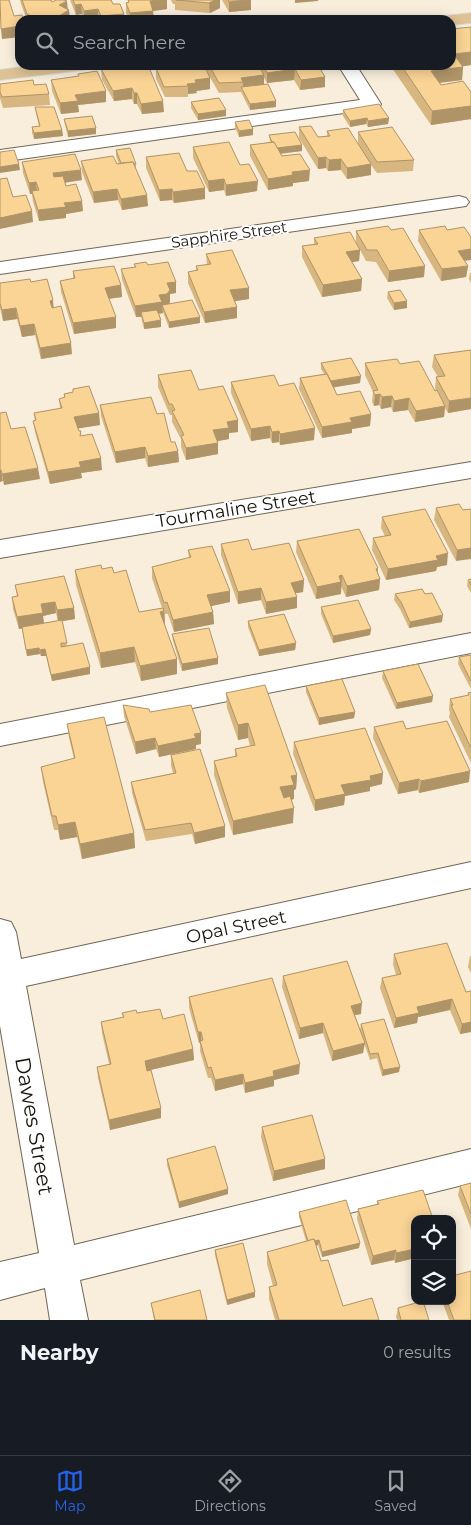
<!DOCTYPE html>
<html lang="en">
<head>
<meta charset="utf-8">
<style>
  :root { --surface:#171b24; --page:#242831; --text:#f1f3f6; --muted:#9ea1a6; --line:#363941; --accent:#2563eb }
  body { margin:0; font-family:Montserrat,sans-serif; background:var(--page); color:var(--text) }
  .controls { position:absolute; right:15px; bottom:15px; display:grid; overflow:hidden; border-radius:10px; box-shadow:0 2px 12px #0003 }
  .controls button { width:45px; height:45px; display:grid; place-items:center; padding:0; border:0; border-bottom:1px solid var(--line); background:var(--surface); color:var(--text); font:25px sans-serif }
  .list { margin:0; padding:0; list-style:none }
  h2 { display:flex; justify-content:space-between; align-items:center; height:65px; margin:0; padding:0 20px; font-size:21px }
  h2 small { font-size:16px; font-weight:400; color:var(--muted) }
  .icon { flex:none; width:28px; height:28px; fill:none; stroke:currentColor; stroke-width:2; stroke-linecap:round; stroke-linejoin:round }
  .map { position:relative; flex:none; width:471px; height:1320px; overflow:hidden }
  .search { position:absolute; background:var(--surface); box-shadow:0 2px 12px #0003; left:15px; right:15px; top:15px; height:55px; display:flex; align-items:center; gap:12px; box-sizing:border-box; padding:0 18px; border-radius:15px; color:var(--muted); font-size:19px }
  .sheet { height:135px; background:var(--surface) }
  nav { display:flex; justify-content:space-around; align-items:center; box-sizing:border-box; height:70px; border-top:1px solid var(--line); background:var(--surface); font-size:14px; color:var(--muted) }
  nav a { display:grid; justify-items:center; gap:2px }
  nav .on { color:var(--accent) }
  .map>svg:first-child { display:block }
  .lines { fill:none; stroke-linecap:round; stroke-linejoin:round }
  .minor-casing { stroke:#706657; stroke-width:2 }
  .major-casing { stroke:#dadad9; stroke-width:2 }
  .minor { fill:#fff; fill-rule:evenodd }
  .major { fill:#ddc295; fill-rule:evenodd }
  .wall { fill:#d7b680; fill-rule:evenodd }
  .shaded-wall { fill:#af9468 }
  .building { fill:#fad495; stroke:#af9468 }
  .labels { text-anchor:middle; stroke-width:4; stroke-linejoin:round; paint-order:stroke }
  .far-street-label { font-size:15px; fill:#19150f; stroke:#fff }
  .street-label { font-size:18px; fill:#19150f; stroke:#fff }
  .near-street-label { font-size:21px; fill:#19150f; stroke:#fff }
</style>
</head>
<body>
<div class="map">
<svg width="471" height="1320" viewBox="0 0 471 1320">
  <rect width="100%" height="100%" fill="#f9eedc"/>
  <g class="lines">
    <g class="minor-casing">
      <g id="minor">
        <polygon points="338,65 356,65 381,104 379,108 0,162 0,150 360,100"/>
        <polygon points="459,196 466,198 469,202 466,206 0,274 0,262"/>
        <polygon points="471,462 471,478 0,558 0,540"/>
        <polygon points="471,633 471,653 0,746 0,724"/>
        <polygon points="471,862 471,888 26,986 74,1245 471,1149 471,1183 80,1280 88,1320 50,1320 45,1288 0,1300 0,1262 39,1253 0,1026 0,919 11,922 16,932 21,959"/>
      </g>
    </g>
    <g class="major-casing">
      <g id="major">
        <polygon points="471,13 471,23 451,25 451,20 442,20 445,16"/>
        <polygon points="37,65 91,65 88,69 82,70 0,80 0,70"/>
      </g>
    </g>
    <use href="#minor" class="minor"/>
    <use href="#major" class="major"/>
  </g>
  <g class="wall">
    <polygon points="20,0 51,0 52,2 68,9 70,20 27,20 21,4"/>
    <polygon points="70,0 111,0 113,4 124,14 125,20 84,20 82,14 76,15"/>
    <polygon points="128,0 167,0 167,9 153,11 154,20 129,20 126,13 126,3 128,2"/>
    <polygon points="171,0 220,0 220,8 210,13 175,10 175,4 173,4"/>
    <polygon points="222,0 253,0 251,0 251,10 229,12"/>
    <polygon points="135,65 164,112 142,114 137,104 134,104 132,99 114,101 102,80 101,69"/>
    <polygon points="205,65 318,65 325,77 325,87 300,90 294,80 267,83 264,78 264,85 276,107 250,110 241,92 219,93 207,72 210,78 210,89 196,91 197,93 188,94 188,97 165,97 156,79 156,68 205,69"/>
    <polygon points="390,65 471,65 463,66 462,80 440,83 441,85 471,92 471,119 431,125"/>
    <polygon points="78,74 106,102 78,105 79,112 61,114 52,91 51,80 78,77"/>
    <polygon points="0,84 34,85 49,94 50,105 3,108 0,98"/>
    <polygon points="191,102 226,110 226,116 198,120 191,108"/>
    <polygon points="35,107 62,130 63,136 34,139 32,133 32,127 39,126 36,113"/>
    <polygon points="343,110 389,118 388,124 368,127 366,124 350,127 343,116"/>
    <polygon points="64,119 96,128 96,134 68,137 65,125"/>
    <polygon points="235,122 253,129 253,135 239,137 235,127"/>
    <polygon points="299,127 318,137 327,136 327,131 358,143 358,132 414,160 413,171 377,173 371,165 371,175 347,179 341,170 328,171 326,168 318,169 299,138"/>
    <polygon points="269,135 302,151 281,154 282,156 309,181 293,183 293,186 268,190 250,156 250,145 270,142"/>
    <polygon points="193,147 240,165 257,191 226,196 224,190 209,192 193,158"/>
    <polygon points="116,150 136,164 136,169 148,206 122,210 118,200 94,203 82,172 81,161 119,164 116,156"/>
    <polygon points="146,157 187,171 205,188 205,199 174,203 172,200 160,201 146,168"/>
    <polygon points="22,162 82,180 65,183 66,186 83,211 66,214 66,218 39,221 33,202 32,194 30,194 23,173"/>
    <polygon points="419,230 465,261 468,266 466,277 441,281 418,241"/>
    <polygon points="356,231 424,277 388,282 376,262 366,261 356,242"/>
    <polygon points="314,238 360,250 359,261 352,262 362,279 361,291 322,297 302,257 302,246 314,244"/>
    <polygon points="206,254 249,288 249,299 235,301 237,318 205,323 188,283 188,272 196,271 196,266 207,265"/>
    <polygon points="134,264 148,265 176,282 176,293 170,294 170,302 169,304 200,323 169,328 163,312 163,313 159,314 161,320 161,327 144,329 141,317 136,317 122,280 121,269 135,267"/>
    <polygon points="73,271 121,285 122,297 109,299 116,328 74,334 61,292 60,281 73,279"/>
    <polygon points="470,273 471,273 471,283 469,279"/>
    <polygon points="31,282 53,307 72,354 41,359 35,335 22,337 17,319 3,321 0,308 0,283"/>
    <polygon points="388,292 407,301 407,308 394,310 387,298"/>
    <polygon points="471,350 471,410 471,409 448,413 445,408 444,417 415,422 408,410 393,412 391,407 381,409 379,405 374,406 372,402 373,392 365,375 365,363 400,364 435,391 436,391 435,389 436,377 438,377 432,367 434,355"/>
    <polygon points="321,363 360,383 334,387 337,395 371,414 370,426 352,429 352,433 322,438 299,389 300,378 324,374 321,369"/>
    <polygon points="158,375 199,390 238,420 238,432 229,433 229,439 217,441 218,454 186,460 181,447 181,439 172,422 172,415 170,415 158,387"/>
    <polygon points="231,382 279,386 314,440 280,445 279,442 272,443 270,438 251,441 231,393"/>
    <polygon points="73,389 99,413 100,425 78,428 79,431 81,431 81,436 102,470 81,473 82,478 50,484 35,432 33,421 35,421 34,413 60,409 59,399 64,398 64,394 73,392"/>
    <polygon points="100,405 157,414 171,442 178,451 179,462 148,467 145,458 116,463 101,416"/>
    <polygon points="436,508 463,510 471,509 456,561 434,520"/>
    <polygon points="382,517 447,565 437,567 436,571 386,580 372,550 373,538 385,536 381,528"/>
    <polygon points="297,541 378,573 380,579 379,590 346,597 341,586 341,594 316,599 296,552"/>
    <polygon points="221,544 252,550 304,580 303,592 296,593 297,608 266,614 261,600 238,604 221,555"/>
    <polygon points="188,550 230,602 211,606 213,612 214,624 174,632 168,614 165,614 165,625 177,674 141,681 135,662 101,668 76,585 75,570 102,569 114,573 139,612 162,608 152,578 152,567 189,558"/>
    <polygon points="471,579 471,593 467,586 468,580"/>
    <path d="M15,585L74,608L75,619L62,621L67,646L90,674L52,681L46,656H41L40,654L27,656L22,628L19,629L13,609L12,597L17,596ZM56,613L58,621L44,623L43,616Z"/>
    <polygon points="395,594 425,594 442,622 409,628 400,609 394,600"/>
    <polygon points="321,607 371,629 370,635 333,643 321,614"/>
    <polygon points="248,621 296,643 295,650 259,656 248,627"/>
    <polygon points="172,634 218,658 218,664 182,671 173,641"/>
    <polygon points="471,655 471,689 458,664 459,657"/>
    <polygon points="383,671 433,696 432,702 396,709 382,678"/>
    <polygon points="306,686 355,712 354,718 319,725 306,692"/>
    <polygon points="471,692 471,763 449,717 450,713 449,710 450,699 468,695 468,693"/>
    <polygon points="226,693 297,775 296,789 294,790 294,799 291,800 293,823 233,835 214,775 214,761 235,756 235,749 250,746 248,738 238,740 227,708"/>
    <polygon points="123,705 150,712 201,733 201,744 196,745 196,749 159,757 156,749 136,754 124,716"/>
    <polygon points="67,724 134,833 135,848 82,859 77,837 60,840 58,830 54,830 43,782 41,767 74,759 69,738"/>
    <polygon points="374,727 469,782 419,793 418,790 398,794 373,738"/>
    <polygon points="294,742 382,784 370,787 370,791 345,796 344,805 315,811 293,754"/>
    <polygon points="171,755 225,837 195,844 192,834 146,841 132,793 131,782 173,773 171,766"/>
    <polygon points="394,954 466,992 471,991 471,1032 460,1034 450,1010 418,1017 417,1023 394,1028 380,988 382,978 396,975 393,964"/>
    <polygon points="470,956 471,956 471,973 468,967"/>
    <polygon points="283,976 361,1014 355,1015 360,1030 361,1024 399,1072 382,1076 377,1058 370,1060 364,1043 363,1053 332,1061 323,1033 299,1039 282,987"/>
    <polygon points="189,997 299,1074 274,1080 274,1086 245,1093 243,1084 215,1091 211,1078 208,1078 200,1051 200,1042 199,1043 189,1008"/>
    <polygon points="122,1013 137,1013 163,1019 193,1049 194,1060 150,1070 161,1118 110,1130 98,1078 97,1067 109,1064 102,1033 101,1022 123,1017"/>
    <polygon points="262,1127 325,1159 325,1169 273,1181 261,1137"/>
    <polygon points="167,1159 228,1189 228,1194 179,1208 167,1165"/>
    <polygon points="471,1183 471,1229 458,1195 460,1186"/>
    <polygon points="377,1201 415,1219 415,1258 395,1263 394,1260 371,1265 357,1219 358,1209 377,1204"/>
    <polygon points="299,1212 360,1243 359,1248 322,1257 318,1245 316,1246 321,1261 343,1306 379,1320 275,1320 269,1299 269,1287 273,1286 267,1264 267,1252 306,1241 299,1217"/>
    <polygon points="215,1250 255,1297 227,1305 215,1255"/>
    <polygon points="442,1301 452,1301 471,1320 449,1320"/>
    <polygon points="151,1303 207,1320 154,1320"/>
    <polygon points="398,1308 429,1320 397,1320 396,1317"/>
  </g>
  <g class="shaded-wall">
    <polygon points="158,0 167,0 167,9 153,11 154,20 130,20 130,13 150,1"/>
    <polygon points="215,0 220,0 220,8 210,13 209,3"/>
    <polygon points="245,0 253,0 251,0 251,10 229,12 229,2"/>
    <polygon points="295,0 318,0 318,1 295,3"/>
    <polygon points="67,1 68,11 69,10 70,20 48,20 59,5"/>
    <polygon points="81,4 82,14 76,15 75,5"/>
    <polygon points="98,9 98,19 85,20 84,11"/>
    <polygon points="124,14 125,20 101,20 101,16"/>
    <polygon points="20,26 20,37 2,39 1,29"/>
    <polygon points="471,52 471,65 453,68 454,54"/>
    <polygon points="463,67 462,80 429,84 431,71"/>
    <polygon points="295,69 294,80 267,83 267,73"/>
    <polygon points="264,75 264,86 243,89 243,82 241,78"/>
    <polygon points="325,77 325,87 300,90 301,80"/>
    <polygon points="210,78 210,89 196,91 197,93 188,94 188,86 187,84 195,80"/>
    <polygon points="132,88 132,99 114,101 113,91"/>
    <polygon points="106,91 106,102 78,105 79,112 61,114 60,103 75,95"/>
    <rect x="134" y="93" width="3" height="11"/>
    <polygon points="163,101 164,112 142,114 141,104"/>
    <polygon points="276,101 276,107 250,110 250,104"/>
    <polygon points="471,106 471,119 431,125 432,111"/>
    <polygon points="226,110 226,116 198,120 198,114"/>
    <polygon points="367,118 366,124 350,127 350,121"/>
    <polygon points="389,118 388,124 368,127 368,121"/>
    <polygon points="96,128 96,134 68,137 68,131"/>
    <polygon points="253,129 253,135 239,137 239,131"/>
    <polygon points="62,130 63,136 34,139 34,133"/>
    <polygon points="302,145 302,151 275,154 276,148"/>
    <polygon points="326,157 326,168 318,169 318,158"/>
    <polygon points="341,159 341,170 328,171 329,160"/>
    <polygon points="19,164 20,170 0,173 0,167"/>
    <polygon points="371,164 371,175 347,179 347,168"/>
    <polygon points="81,170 82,180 54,184 53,173"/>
    <polygon points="310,170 309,181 293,183 293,186 268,190 268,179 292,172"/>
    <polygon points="224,179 224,190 209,192 208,181"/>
    <polygon points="258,181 257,191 226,196 226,185"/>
    <polygon points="36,182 37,193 32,191 32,194 30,194 29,183"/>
    <polygon points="205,188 205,199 174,203 173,192"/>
    <polygon points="117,189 118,200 94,203 93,192"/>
    <polygon points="172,189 172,200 160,201 159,190"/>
    <polygon points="147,195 148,206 122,210 121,199"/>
    <polygon points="82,201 83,211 66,214 66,218 39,221 38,210 64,203"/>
    <polygon points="32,211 33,222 0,229 0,218"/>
    <polygon points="471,249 471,260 457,262 458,251"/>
    <polygon points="360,250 359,261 346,263 346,252"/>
    <polygon points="425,266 424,277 388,282 389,271"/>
    <polygon points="468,266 466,277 441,281 442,269"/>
    <polygon points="362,279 361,291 322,297 323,285"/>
    <polygon points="176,282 176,293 170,294 170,302 168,305 162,306 163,313 142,317 141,312 141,317 136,317 135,306 159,295 167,283"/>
    <polygon points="121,285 122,297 106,299 105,288"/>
    <polygon points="249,288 249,299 230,302 230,290"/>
    <polygon points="53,300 54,312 50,301"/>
    <polygon points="407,301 407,308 394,310 394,303"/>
    <polygon points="237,307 237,318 205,323 204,312"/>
    <polygon points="16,308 17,319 3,321 2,310"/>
    <polygon points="116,317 116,328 74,334 73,323"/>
    <polygon points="200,317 200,323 169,328 169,322"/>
    <polygon points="161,320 161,327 144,329 144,323"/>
    <polygon points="34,324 35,335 22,337 20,326"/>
    <polygon points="71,343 72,354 41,359 40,348"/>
    <polygon points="361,376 360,383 330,388 331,381"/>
    <polygon points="380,394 379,405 374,406 375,395"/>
    <polygon points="392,396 391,407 381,409 382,397"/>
    <polygon points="409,398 408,410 393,412 394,401"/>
    <polygon points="471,398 471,409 448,413 449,401"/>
    <polygon points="445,406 444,417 415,422 416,411"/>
    <polygon points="99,413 100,425 75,429 74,417"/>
    <polygon points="371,414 370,426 352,429 352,433 322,438 322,427 350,418"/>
    <polygon points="238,420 238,432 229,433 229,439 213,442 213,430 227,422"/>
    <polygon points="270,426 270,438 251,441 251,429"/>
    <polygon points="315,428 314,440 280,445 280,434"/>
    <polygon points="279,431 279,442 272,443 272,432"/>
    <polygon points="218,443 218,454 186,460 186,448"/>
    <polygon points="145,447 145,458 116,463 115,452"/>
    <polygon points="178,451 179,462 148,467 148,456"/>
    <polygon points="101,458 102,470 81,473 82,478 50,484 48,472 79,462"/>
    <polygon points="38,468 40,479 4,485 2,474"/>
    <polygon points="0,470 1,470 3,481 0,482"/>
    <polygon points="471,548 471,559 456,561 457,550"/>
    <polygon points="448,553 447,565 437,567 436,571 386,580 388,569"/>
    <polygon points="378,568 377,580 380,579 379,590 346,597 347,586"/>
    <polygon points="342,575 341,594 316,599 317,587 339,576"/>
    <polygon points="304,580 303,592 291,594 291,583"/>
    <polygon points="261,588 261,600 238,604 238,592"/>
    <polygon points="230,591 230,602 207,607 207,595"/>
    <polygon points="297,597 297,608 266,614 266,602"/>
    <polygon points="55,602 56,613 43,616 44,625 19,629 17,617 41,604"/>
    <polygon points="74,608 75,619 58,622 57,610"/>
    <polygon points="164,611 165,626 160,612"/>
    <polygon points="213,612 214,624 174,632 173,620"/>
    <polygon points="443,615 442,622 409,628 410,622"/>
    <polygon points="371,629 370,635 333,643 333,636"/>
    <polygon points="296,643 295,650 259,656 259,650"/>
    <polygon points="134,647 135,662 101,668 100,653"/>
    <polygon points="39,648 40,654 27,656 26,650"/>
    <polygon points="45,649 46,656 41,656 40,650"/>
    <polygon points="218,658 218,664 182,671 182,664"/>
    <polygon points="177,659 177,674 141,681 140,666"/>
    <polygon points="90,667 90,674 52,681 51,675"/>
    <polygon points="433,696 432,702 396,709 397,703"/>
    <polygon points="355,712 354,718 319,725 319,718"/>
    <polygon points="248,723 248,738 238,740 238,725"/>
    <polygon points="201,733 201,744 196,745 196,749 159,757 158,746"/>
    <polygon points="155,738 156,749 136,754 135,742"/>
    <polygon points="470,771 469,782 419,793 421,781"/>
    <polygon points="383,773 382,784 370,787 370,791 345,796 344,805 315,811 315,800 341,785 370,776"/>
    <polygon points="297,775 296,789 294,790 294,799 280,802 280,787 291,776"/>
    <polygon points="419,779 418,790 398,794 399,783"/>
    <polygon points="294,808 293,823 233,835 233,821"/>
    <polygon points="75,822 77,837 60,840 58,825"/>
    <polygon points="225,826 225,837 195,844 194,833"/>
    <polygon points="134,833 135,848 82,859 80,844"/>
    <polygon points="452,999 450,1010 418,1017 417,1023 394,1028 396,1018 417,1007"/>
    <polygon points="362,1003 361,1014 350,1016 351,1006"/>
    <polygon points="471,1022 471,1032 460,1034 462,1024"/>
    <polygon points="323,1023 323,1033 299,1039 300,1028"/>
    <polygon points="198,1032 201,1032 201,1042 199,1043"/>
    <polygon points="365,1043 363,1053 332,1061 333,1051"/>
    <polygon points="193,1049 194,1060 146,1071 145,1061"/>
    <polygon points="300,1064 299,1074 274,1080 274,1086 245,1093 245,1083 273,1071"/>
    <polygon points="400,1067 399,1072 382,1076 383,1070"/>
    <polygon points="243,1074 243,1084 215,1091 215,1080"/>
    <polygon points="161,1108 161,1118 110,1130 109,1120"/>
    <polygon points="325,1159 325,1169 273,1181 274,1171"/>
    <polygon points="228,1189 228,1194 179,1208 179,1202"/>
    <polygon points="319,1240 318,1245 308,1248 309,1242"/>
    <polygon points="360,1243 359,1248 322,1257 322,1252"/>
    <polygon points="415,1249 415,1258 395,1263 396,1253"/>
    <polygon points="396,1250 394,1260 371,1265 373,1256"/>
    <polygon points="255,1292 255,1297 227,1305 227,1300"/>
  </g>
  <g class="building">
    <polygon points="0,0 9,0 14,16 22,15 24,20 20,20 20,26 1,29"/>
    <polygon points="22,0 51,0 52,2 56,0 64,0 67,1 59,5 69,10 59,16 48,20 39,20 27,14"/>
    <polygon points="73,0 111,0 113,4 120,4 124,14 101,16 98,9 84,11 81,4 75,5"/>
    <polygon points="128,0 158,0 150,1 153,11 130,13 126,3 129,2"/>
    <polygon points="176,0 215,0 209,3"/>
    <polygon points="228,0 246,0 229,2"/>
    <polygon points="471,27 471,52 454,54 463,67 431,71 441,85 463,81 471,92 471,106 432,111 401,65 451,65 451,29"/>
    <polygon points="135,65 148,65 163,101 141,104 137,93 134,93 132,88 113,91 101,69"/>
    <polygon points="181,65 204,65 210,78 195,80 196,83 187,84 188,86 164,87 156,68"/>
    <polygon points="209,65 258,65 264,75 241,78 243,82 219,83"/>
    <polygon points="263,65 318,65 325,77 301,80 295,69 267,73"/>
    <polygon points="97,71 106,91 75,95 78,101 60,103 51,80 79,76 78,74"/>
    <polygon points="33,80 34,85 46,84 49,94 2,97 0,92 0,84"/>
    <polygon points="268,84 276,101 250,104 241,87"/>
    <polygon points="219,98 226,110 198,114 191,102"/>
    <polygon points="379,104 389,118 368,121 367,118 350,121 343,110"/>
    <polygon points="35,107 54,107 62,130 34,133 32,127 40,126"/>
    <polygon points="92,116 96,128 68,131 64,119"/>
    <polygon points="249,120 253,129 239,131 235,122"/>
    <polygon points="311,126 318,137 330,136 327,131 348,128 371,164 347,168 341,159 329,160 326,157 318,158 299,127"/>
    <polygon points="392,127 414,160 377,162 358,132"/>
    <polygon points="295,132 302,145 277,148 274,142 272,142 269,135"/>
    <polygon points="229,142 240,165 249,164 258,181 226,185 224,179 208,181 193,147"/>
    <polygon points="274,142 282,156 300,154 310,170 292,172 293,175 268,179 250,145"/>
    <polygon points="130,148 136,164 134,164 133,162 121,163 116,150"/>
    <polygon points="14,150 19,164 0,167 0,152"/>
    <polygon points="179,153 187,171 197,171 205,188 173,192 172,189 159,190 146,157"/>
    <polygon points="75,154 81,170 53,173 54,177 63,176 66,186 76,184 82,201 64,203 66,207 38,210 32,191 39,190 36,182 29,183 22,162"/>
    <polygon points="113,156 117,164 133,162 147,195 121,199 117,189 93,192 81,161"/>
    <polygon points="7,178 13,197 26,195 32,211 0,218 0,179"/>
    <polygon points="388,226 391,230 403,228 425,266 389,271 377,250 367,250 356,231"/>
    <polygon points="445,226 447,230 464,227 471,237 471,249 458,251 468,266 442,269 419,230"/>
    <polygon points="350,232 360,250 346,252 362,279 323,285 302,246 318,244 314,238"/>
    <polygon points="232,250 249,288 230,290 237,307 204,312 188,272 198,270 196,266 211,264 206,254"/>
    <polygon points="146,262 148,265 168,262 176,282 167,283 170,290 167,294 159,295 162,302 135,306 121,269 136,267 134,264"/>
    <polygon points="114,266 121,285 105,288 116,317 73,323 60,281 75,278 73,271"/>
    <polygon points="30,279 31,282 47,279 53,300 50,301 52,308 61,306 71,343 40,348 34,324 20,326 16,308 2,310 0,303 0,283"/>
    <polygon points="400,290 407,301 394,303 388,292"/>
    <polygon points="192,300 200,317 169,322 162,305"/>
    <polygon points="157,310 161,320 144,323 141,312"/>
    <polygon points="471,350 471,398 449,401 436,377 445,376 434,355"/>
    <polygon points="351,358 361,376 331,381 321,363"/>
    <polygon points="397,359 400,364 419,361 435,391 437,390 445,406 416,411 409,398 394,401 392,396 382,397 380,394 375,395 373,391 378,390 365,363"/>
    <polygon points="191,370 199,390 223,386 238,420 227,422 229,428 213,430 218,443 186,448 181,436 184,435 172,411 175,410 172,404 169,404 158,375"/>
    <polygon points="327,374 337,395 360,391 371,414 350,418 352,422 322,427 300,378"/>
    <polygon points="274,375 279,386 294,383 315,428 280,434 279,431 272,432 270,426 251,429 231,382"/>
    <polygon points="89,386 99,413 74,417 79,431 81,431 80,436 92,434 101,458 79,462 81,467 48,472 33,421 36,420 34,413 62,408 59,399 65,397 64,394 73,392 73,389"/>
    <polygon points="151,397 157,414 164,413 171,442 175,442 178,451 148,456 145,447 115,452 100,405"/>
    <polygon points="6,412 11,429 25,427 38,468 2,474 1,470 0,470 0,413"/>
    <polygon points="459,504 463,510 471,509 471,548 457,550 436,508"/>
    <polygon points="425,509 448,553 436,556 438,560 388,569 373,538 391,535 382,517"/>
    <polygon points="359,529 378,568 376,569 380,579 347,586 342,575 339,576 341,582 317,587 297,541"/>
    <polygon points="248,539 252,550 289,543 304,580 291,583 297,597 266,602 261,588 238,592 221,544"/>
    <polygon points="212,546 230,591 207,595 213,612 173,620 167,602 164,603 152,567 191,557 188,550"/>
    <polygon points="101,565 102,569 112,567 114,573 126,570 139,612 163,608 164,611 160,612 177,659 140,666 134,647 100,653 75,570"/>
    <polygon points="64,576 74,608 57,610 55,602 41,604 43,613 17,617 12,597 18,596 15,585"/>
    <polygon points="471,579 471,585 468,580"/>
    <polygon points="422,589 425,594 432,593 443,615 410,622 401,602 395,594"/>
    <polygon points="358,600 371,629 333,636 321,607"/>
    <polygon points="284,614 296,643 259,650 248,621"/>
    <polygon points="62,620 67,643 61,643 61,647 83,643 90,667 51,675 45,649 40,650 39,648 26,650 22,627"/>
    <polygon points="209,628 218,658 182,664 172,634"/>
    <polygon points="471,655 471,681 459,657"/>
    <polygon points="418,664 433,696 397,703 383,671"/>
    <polygon points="342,679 355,712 319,718 306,686"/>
    <polygon points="265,685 297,775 291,776 294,785 280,787 284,798 290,796 294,808 233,821 214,761 237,756 235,749 255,745 248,723 238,725 226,693"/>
    <polygon points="471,692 471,748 451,705 453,705 450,699 469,695 468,693"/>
    <polygon points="123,705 149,709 150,712 191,705 201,733 194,734 196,738 158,746 155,738 135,742"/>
    <polygon points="104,717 134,833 80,844 75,822 58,825 56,816 52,816 41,767 75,758 67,724"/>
    <polygon points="403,721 406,729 447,721 470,771 421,781 419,779 399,783 374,727"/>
    <polygon points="365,728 383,773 370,776 371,780 341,785 345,794 315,800 294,742"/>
    <polygon points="200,749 225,826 194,833 191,823 145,830 131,782 176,773 171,755"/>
    <polygon points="447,943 466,992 471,991 471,1022 462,1024 452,999 417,1007 419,1013 396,1018 382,978 401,974 394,954"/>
    <polygon points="347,961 362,1003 351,1006 365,1043 333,1051 323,1023 300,1028 283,976"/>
    <polygon points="272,978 300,1064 273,1071 274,1076 245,1083 243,1074 215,1080 211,1067 208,1068 200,1041 203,1040 201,1032 198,1032 189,997"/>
    <polygon points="160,1009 163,1019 184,1014 193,1049 145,1061 147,1071 151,1070 161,1108 109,1120 97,1067 111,1064 101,1022 124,1017 122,1013 136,1010 137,1013"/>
    <polygon points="384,1019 400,1067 383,1070 378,1053 370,1054 361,1024"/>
    <polygon points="312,1115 325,1159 274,1171 262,1127"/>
    <polygon points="215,1146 228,1189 179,1202 167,1159"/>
    <polygon points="471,1183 471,1214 460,1186"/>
    <polygon points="423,1190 433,1219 415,1219 415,1249 396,1253 396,1250 373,1256 358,1209 379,1204 377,1201"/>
    <polygon points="346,1200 360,1243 322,1252 319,1240 315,1241 314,1239 308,1241 299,1212"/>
    <polygon points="314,1239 321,1261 328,1260 343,1306 372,1298 379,1320 279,1320 269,1287 277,1285 267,1252"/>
    <polygon points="243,1243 255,1292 227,1300 215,1250"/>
    <polygon points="471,1271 471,1320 454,1320 447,1301 452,1301 452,1276"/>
    <polygon points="200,1290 207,1320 155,1320 151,1303"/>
    <polygon points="423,1301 429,1320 401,1320 398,1308"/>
  </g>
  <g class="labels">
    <g class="far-street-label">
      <text transform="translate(229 235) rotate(-8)" y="5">Sapphire Street</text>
    </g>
    <g class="street-label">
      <text transform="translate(236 509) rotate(-9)" y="6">Tourmaline Street</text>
      <text transform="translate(236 927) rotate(-12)" y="6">Opal Street</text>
    </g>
    <g class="near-street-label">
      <text transform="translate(34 1126) rotate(80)" y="7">Dawes Street</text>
    </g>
  </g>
</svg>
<div class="controls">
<button><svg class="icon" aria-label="locate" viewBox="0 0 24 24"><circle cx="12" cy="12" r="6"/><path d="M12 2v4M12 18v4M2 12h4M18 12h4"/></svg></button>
<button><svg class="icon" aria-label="layers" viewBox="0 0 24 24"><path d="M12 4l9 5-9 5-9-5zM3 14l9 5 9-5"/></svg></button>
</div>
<div class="search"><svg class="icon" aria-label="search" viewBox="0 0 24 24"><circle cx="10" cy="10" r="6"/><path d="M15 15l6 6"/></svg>Search here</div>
</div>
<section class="sheet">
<h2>Nearby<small>0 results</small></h2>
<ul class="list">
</ul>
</section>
<nav>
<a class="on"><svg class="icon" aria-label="map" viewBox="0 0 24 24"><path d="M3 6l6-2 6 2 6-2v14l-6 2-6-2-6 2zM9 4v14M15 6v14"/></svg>Map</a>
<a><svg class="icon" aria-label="directions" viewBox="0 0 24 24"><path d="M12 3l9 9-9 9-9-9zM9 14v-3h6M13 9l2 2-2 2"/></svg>Directions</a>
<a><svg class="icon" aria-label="saved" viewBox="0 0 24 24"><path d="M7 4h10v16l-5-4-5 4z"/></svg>Saved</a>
</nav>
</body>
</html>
